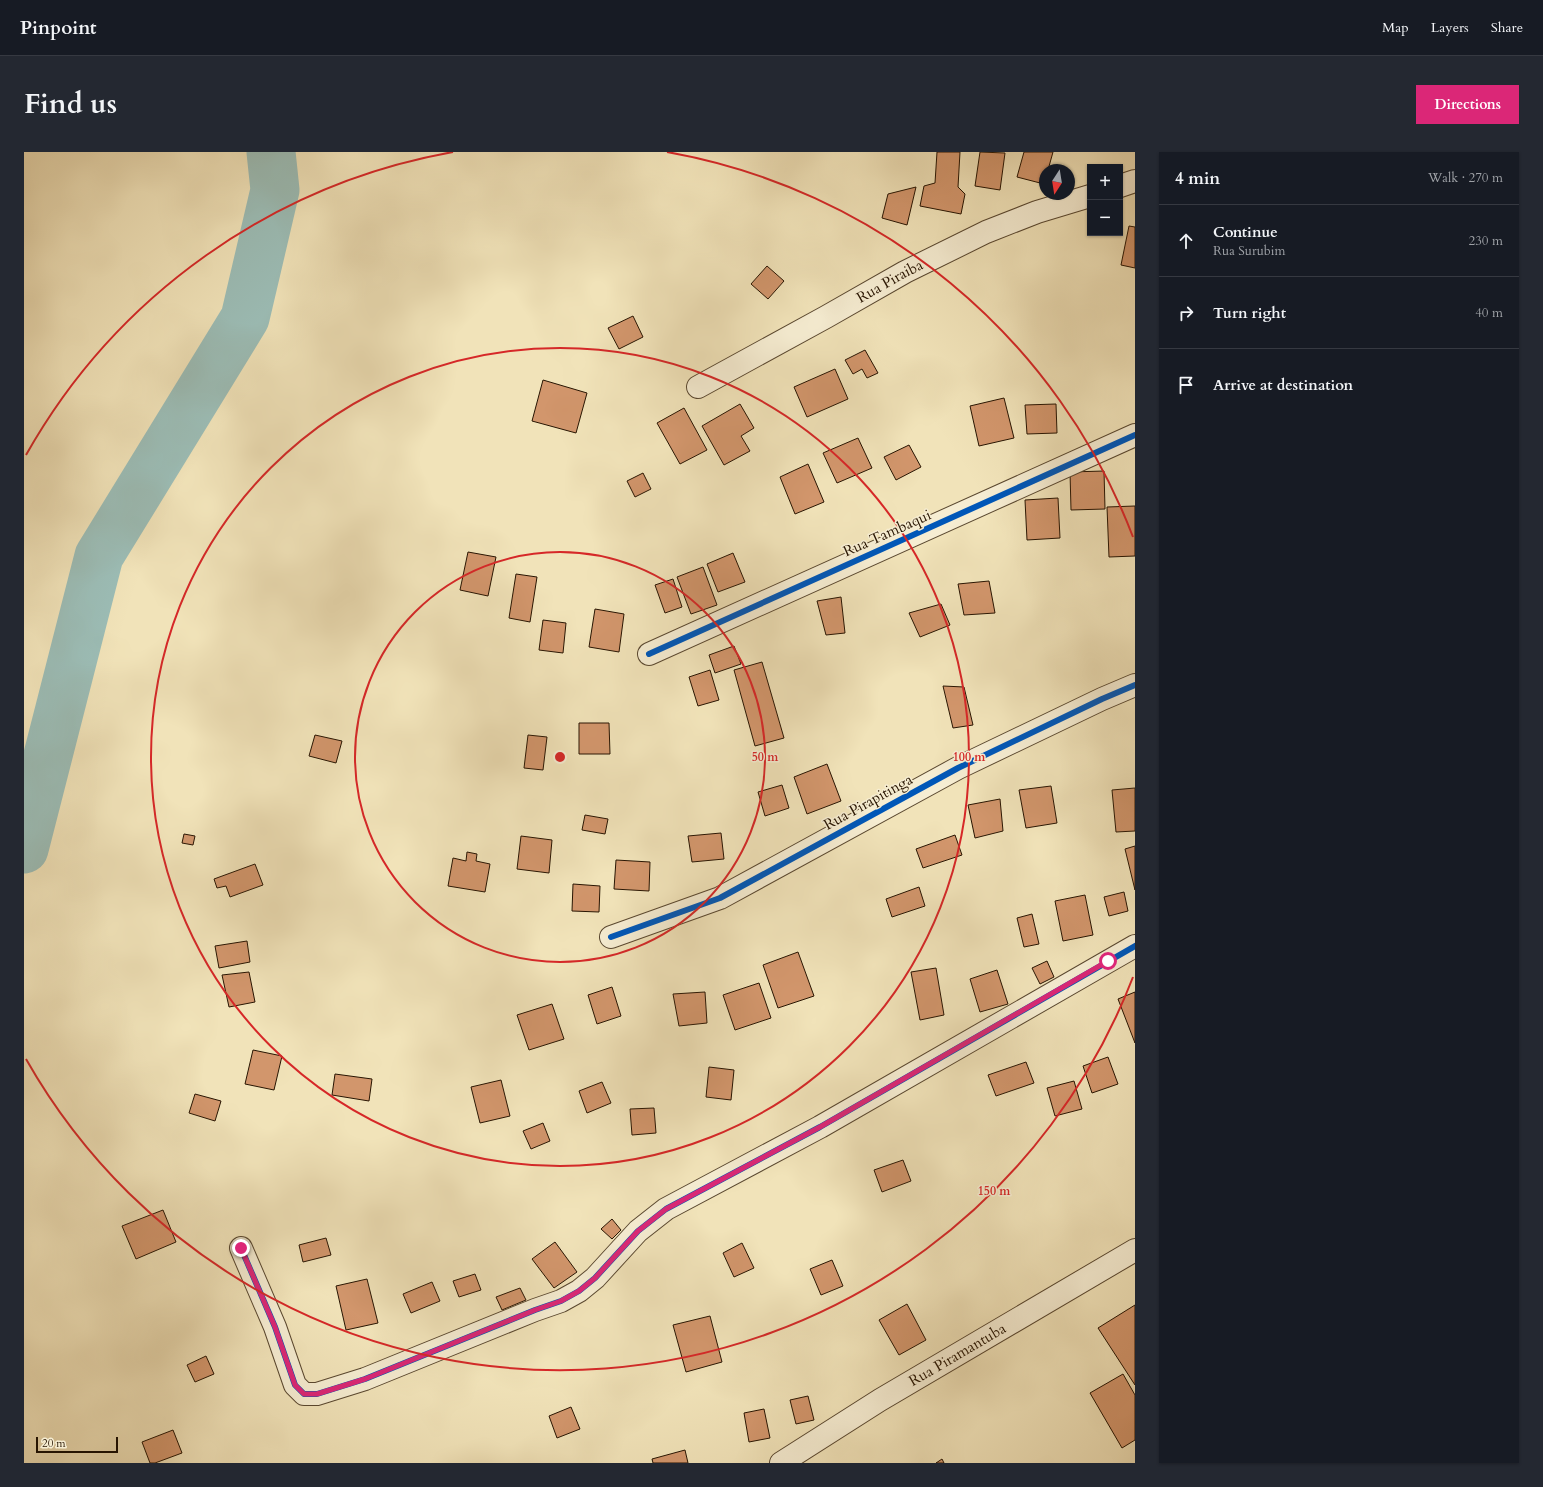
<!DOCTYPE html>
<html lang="en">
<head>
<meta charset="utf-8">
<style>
  :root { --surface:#171b24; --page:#242831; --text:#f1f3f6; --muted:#9ea1a6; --line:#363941; --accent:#db2777 }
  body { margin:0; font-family:Cardo,serif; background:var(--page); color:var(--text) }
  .controls { position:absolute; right:12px; top:12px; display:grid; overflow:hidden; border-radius:0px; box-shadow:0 1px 3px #0004 }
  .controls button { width:36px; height:36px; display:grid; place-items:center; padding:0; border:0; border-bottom:1px solid var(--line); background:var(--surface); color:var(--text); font:20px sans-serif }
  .compass { position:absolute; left:1015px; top:12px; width:36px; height:36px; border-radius:50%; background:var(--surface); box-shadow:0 1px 3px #0004; rotate:192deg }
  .scale { position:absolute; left:12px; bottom:10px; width:82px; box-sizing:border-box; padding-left:4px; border:2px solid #281502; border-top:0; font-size:11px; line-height:14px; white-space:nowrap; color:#281502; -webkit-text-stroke:3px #f6edd2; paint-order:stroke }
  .stop { position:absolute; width:12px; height:12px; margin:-9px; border:3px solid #db2777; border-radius:50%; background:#fff }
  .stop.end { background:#db2777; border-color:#fff; box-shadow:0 1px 4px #0008 }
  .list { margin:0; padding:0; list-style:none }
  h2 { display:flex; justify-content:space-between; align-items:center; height:52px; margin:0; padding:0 16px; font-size:17px }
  h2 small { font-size:13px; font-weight:400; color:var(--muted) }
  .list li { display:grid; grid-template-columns:26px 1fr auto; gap:12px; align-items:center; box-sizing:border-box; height:72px; padding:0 16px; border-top:1px solid var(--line) }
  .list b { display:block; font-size:15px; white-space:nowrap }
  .list p { margin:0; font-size:13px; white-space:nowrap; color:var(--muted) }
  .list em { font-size:13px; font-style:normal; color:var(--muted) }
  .icon { flex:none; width:22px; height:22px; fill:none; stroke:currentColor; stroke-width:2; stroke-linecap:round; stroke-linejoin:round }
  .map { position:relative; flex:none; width:1111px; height:1311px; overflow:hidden; border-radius:0px }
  header { display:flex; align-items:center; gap:24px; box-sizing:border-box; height:56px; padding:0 20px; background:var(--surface); border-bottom:1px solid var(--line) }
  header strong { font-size:19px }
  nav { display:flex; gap:22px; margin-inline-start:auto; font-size:14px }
  .intro { display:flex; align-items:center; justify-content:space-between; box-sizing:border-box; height:96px; padding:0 24px }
  h1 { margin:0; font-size:28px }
  .button { padding:10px 18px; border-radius:0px; background:var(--accent); color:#fff; font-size:14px; font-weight:700 }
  main { display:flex; gap:24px; padding:0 24px }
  aside { flex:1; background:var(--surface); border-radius:0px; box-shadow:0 1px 3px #0004 }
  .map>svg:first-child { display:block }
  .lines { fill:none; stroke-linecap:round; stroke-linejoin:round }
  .river { stroke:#9cbdb6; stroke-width:49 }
  .building { fill:#d2966c; stroke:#281502 }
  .street-casing { stroke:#5a4830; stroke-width:24 }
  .street { stroke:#f6edd2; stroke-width:22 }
  .cycleway-casing { stroke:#f6edd2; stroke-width:8 }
  .cycleway { stroke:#0057b8; stroke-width:6 }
  .route { stroke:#db2777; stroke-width:5 }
  .ring { fill:none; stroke:#d62828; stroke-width:2 }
  .labels { text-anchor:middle; stroke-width:3; stroke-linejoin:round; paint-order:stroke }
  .street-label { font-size:15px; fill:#281502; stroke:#f6edd2 }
  .centre { fill:#d62828; stroke:#f6edd2; stroke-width:2 }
  .ring-label { font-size:12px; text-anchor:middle; font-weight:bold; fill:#d62828; stroke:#f6edd2; stroke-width:3; stroke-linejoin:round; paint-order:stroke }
</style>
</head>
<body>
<header>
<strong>Pinpoint</strong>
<nav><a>Map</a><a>Layers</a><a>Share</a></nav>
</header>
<div class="intro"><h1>Find us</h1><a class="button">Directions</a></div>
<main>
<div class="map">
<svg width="1111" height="1311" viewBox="0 0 1111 1311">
  <rect width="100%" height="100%" fill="#f1e3b9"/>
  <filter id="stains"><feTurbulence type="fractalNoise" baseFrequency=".005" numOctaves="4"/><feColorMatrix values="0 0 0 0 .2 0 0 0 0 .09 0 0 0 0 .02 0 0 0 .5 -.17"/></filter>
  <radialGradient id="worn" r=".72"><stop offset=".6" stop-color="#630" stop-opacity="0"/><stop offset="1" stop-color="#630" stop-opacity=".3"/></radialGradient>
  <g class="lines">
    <polyline class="river" points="0,697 75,404 221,166 251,38 247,0"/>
  </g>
  <g class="building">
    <polygon points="913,0 936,0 934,35 941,42 937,62 896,54 900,34 911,31"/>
    <polygon points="956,0 981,1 976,38 951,34"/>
    <polygon points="1000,0 1029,0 1024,18 1021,18 1020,32 993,25"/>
    <polygon points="892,35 883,73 858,66 864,42"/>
    <polygon points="1105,74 1111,75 1111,116 1097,113"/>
    <polygon points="743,114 760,129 744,147 727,132"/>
    <polygon points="609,164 619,185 595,197 584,176"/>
    <polygon points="841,198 854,221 843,226 838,217 829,222 821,208"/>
    <polygon points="811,217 824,247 783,265 770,235"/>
    <polygon points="519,228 563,241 552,281 508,269"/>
    <polygon points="980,246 990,286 955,294 946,254"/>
    <polygon points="716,252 730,276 717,284 726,299 700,313 678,274"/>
    <polygon points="1032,252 1033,281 1003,282 1001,253"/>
    <polygon points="660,256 683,298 656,312 633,271"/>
    <polygon points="834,286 848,316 813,331 799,301"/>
    <polygon points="885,293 897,315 872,328 860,305"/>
    <polygon points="784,312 800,350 771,362 756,325"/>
    <polygon points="1080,319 1081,357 1047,358 1046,320"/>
    <polygon points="619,321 627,337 611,345 603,329"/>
    <polygon points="1034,346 1036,386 1003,388 1001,348"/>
    <polygon points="1111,354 1111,404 1085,405 1083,355"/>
    <polygon points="444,400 472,405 464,444 436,438"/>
    <polygon points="709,401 721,430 694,440 683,412"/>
    <polygon points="679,415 693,453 667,462 653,425"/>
    <polygon points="492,422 513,425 506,470 485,466"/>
    <polygon points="649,427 658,455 641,461 631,433"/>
    <polygon points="965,429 971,461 940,463 934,432"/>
    <polygon points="817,445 821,481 802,483 793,449"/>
    <polygon points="917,452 926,473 896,485 885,461"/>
    <polygon points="571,457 600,462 595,500 565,495"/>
    <polygon points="519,468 542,471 539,501 515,498"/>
    <polygon points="710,494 717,512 691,521 685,503"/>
    <polygon points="738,510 760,586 731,594 710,518"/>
    <polygon points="686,518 695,548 674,554 665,525"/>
    <polygon points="919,534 940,535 949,573 929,576"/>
    <polygon points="555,571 585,571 586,602 555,602"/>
    <polygon points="291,583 318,589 312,611 285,604"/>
    <polygon points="504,583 523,585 519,618 500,616"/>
    <polygon points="803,612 817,649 783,662 770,625"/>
    <polygon points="758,633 765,656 741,664 734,640"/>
    <polygon points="1027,634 1033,671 1002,676 995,638"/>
    <polygon points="1111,636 1111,679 1092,680 1088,638"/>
    <polygon points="976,647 979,679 951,686 944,653"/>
    <polygon points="561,663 584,667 581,682 558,678"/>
    <polygon points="697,681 700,707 668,710 664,684"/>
    <polygon points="160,682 171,684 169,693 158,691"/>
    <polygon points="931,683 938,703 899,716 892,697"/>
    <polygon points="497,684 528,688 525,721 493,717"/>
    <polygon points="1111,694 1111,738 1101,697"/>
    <polygon points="443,700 453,702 452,709 466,712 461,740 424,734 429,706 442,709"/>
    <polygon points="592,708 626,710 625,739 590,737"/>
    <polygon points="231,712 239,733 206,745 202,734 193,736 190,727"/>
    <polygon points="549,732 576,734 575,760 548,759"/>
    <polygon points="895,735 901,754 868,765 862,747"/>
    <polygon points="1100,740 1104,759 1085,764 1080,745"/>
    <polygon points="1061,743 1069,783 1039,789 1031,749"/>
    <polygon points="1008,762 1015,792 1000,795 993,766"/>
    <polygon points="223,789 226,810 195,816 191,794"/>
    <polygon points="774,800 790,844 754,856 739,813"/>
    <polygon points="1023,809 1030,825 1016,832 1008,816"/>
    <polygon points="912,816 920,863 896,868 887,820"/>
    <polygon points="973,818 984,852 956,860 946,827"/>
    <polygon points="225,820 231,850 205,855 198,823"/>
    <polygon points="735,831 747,866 711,878 699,843"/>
    <polygon points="588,835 597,864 573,872 564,843"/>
    <polygon points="681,840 683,871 655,874 649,842"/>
    <polygon points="1111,840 1111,891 1094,847"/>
    <polygon points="528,852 540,887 505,898 493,863"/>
    <polygon points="229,898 258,904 250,938 221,932"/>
    <polygon points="1084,905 1094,932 1068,941 1059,914"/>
    <polygon points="1002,910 1010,931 972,944 964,923"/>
    <polygon points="685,915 710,918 707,948 682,945"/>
    <polygon points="311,922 348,927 345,949 308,943"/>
    <polygon points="477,928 486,964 456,971 447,935"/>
    <polygon points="1050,929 1058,957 1031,964 1023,936"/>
    <polygon points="578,930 587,951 563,961 555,939"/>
    <polygon points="171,942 197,949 191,969 165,961"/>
    <polygon points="630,956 632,981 608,983 606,957"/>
    <polygon points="519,971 526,989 507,997 499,979"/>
    <polygon points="879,1008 887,1029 858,1040 850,1018"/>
    <polygon points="139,1058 152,1090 112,1107 98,1074"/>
    <polygon points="588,1067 597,1078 588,1087 577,1077"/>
    <polygon points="302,1086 307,1103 279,1110 275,1093"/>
    <polygon points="531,1090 553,1120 530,1136 508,1107"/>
    <polygon points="718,1091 730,1116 710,1125 699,1101"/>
    <polygon points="808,1108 819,1134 797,1143 786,1117"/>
    <polygon points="451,1122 457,1138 435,1145 429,1129"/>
    <polygon points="343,1127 354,1171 322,1178 312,1134"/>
    <polygon points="408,1130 416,1149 387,1161 379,1142"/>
    <polygon points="496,1136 502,1148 478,1158 472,1145"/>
    <polygon points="883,1152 902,1188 875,1203 855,1168"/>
    <polygon points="1111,1153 1111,1233 1074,1176"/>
    <polygon points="686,1164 698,1210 662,1220 649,1173"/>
    <polygon points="182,1204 190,1222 171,1230 163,1213"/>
    <polygon points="1099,1222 1111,1243 1111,1288 1098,1296 1066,1241"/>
    <polygon points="784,1244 790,1268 772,1272 766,1248"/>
    <polygon points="547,1255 556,1277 533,1286 525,1264"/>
    <polygon points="740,1257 746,1286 725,1290 720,1261"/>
    <polygon points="149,1278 158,1301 131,1311 126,1311 118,1290"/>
    <polygon points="661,1298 664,1311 629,1311 628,1307"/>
    <polygon points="918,1307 920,1311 912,1311"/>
  </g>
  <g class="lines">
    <g class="street-casing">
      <g id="street">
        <polyline points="1096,34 1111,29"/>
        <path id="s1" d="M674,235L802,165L881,120L962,80L1013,60L1066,44"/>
        <polyline points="625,502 1111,283"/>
        <polyline points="587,785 696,746 934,616 1078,547 1111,533"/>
        <polyline points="217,1096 251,1175 271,1233 280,1242 293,1242 341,1227 511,1158 537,1149 555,1139 571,1126 614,1079 642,1057 796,975 1111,794"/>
        <path id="s2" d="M757,1311L856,1248L1111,1098"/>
      </g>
    </g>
    <use href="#street" class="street"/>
    <g class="cycleway-casing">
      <g id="cycleway">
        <polyline points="625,502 1111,283"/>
        <polyline points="587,785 696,746 934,616 1078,547 1111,533"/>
        <polyline points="217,1096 251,1175 271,1233 280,1242 293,1242 341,1227 511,1158 537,1149 555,1139 571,1126 614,1079 642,1057 796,975 1111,794"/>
      </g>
    </g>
    <use href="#cycleway" class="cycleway"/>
  </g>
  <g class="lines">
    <polyline class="route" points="217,1096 251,1175 271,1233 280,1242 293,1242 341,1227 511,1158 537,1149 555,1139 571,1126 614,1079 642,1057 796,975 1084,809"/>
  </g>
  <g class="ring">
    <circle cx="536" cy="605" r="205"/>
    <circle cx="536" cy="605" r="409"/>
    <path d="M1109 825A614 614 0 0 1 2 907M2 303A614 614 0 0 1 429 0M643 0A614 614 0 0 1 1109 385"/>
  </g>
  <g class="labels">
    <g class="street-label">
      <text dy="5" stroke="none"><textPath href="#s1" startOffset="219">Rua Piraiba</textPath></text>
      <text transform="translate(863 381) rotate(-24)" y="5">Rua Tambaqui</text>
      <text transform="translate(844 650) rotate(-29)" y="5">Rua Pirapitinga</text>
      <text dy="5" stroke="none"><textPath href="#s2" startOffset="207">Rua Piramantuba</textPath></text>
    </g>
  </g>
  <circle cx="536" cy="605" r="6" class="centre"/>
  <g class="ring-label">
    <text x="741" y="609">50 m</text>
    <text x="945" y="609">100 m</text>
    <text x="970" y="1043">150 m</text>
  </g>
  <rect width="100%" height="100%" filter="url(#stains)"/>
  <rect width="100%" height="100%" fill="url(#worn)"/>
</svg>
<div class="controls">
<button>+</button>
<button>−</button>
</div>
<svg class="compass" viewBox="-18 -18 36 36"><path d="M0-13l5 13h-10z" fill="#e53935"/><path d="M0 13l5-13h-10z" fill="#9ea1a6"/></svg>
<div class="scale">20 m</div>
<div class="stop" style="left:1084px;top:809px"></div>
<div class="stop end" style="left:217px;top:1096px"></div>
</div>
<aside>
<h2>4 min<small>Walk · 270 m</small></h2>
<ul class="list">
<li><svg class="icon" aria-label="ahead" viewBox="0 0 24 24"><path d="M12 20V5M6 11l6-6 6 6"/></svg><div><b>Continue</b><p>Rua Surubim</p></div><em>230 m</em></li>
<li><svg class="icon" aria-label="right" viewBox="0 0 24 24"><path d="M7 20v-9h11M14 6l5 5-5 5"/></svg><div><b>Turn right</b></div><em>40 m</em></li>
<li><svg class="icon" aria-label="arrive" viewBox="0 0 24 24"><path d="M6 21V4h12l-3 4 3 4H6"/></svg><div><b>Arrive at destination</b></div></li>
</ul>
</aside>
</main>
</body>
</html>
